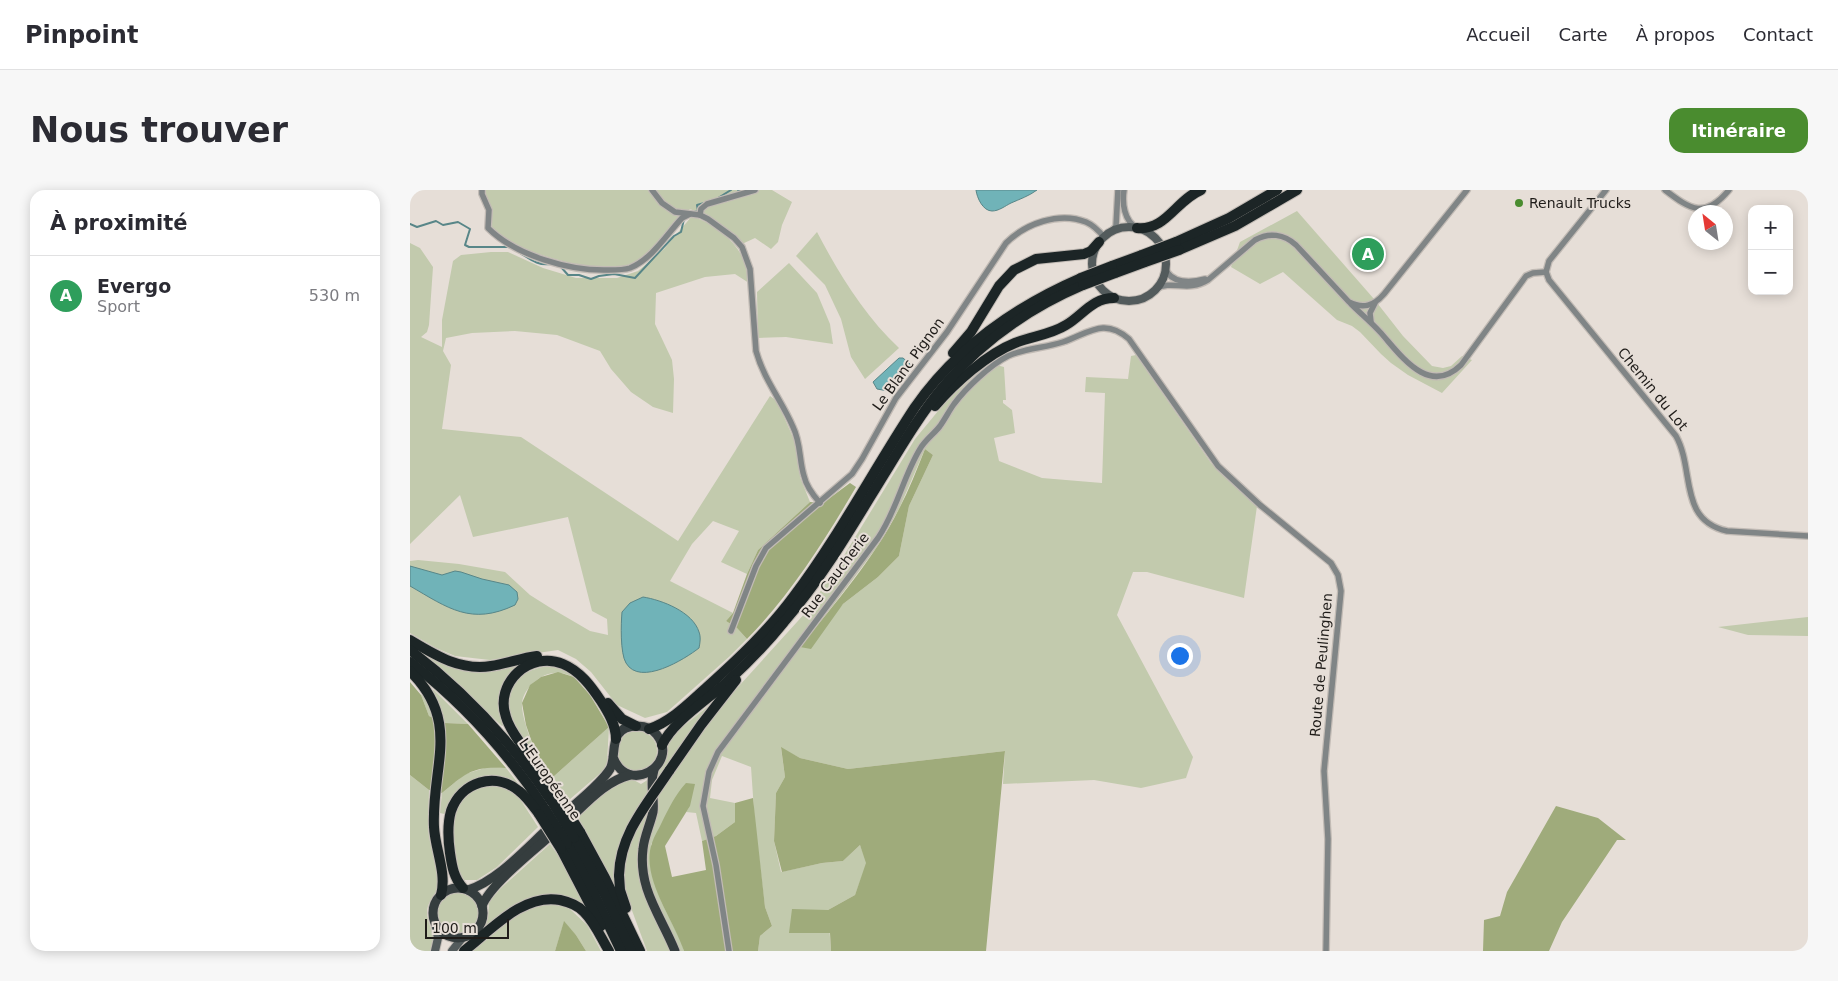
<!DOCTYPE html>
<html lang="fr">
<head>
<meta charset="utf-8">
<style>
  :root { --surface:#fff; --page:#f7f7f7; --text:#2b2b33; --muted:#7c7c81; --line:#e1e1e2; --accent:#4a8c2f }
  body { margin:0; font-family:"DejaVu Sans",sans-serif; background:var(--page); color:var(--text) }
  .controls { position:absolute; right:15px; top:15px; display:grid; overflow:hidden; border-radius:10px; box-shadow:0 2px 12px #0003 }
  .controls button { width:45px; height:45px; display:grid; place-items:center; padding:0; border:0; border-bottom:1px solid var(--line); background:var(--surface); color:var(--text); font:25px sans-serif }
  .compass { position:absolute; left:1278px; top:15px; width:45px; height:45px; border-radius:50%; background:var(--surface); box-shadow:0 2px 12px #0003; rotate:330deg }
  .scale { position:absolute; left:15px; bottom:12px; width:84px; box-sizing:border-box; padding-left:5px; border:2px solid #1f1c19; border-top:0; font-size:14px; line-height:18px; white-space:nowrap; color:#1f1c19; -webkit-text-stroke:4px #e6ded7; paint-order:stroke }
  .you { position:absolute; left:769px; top:465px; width:18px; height:18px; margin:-12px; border:4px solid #fff; border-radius:50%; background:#1a73e8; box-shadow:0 0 0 8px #1a73e833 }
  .badge { display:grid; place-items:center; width:32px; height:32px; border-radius:50%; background:var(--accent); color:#fff; font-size:16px; font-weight:700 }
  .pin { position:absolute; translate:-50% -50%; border:2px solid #fff; box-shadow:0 1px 5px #0006 }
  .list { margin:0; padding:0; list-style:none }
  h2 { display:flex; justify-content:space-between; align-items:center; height:65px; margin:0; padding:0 20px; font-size:21px }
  h2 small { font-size:16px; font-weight:400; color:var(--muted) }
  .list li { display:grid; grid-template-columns:32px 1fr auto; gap:15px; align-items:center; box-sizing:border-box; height:80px; padding:0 20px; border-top:1px solid var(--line) }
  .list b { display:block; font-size:19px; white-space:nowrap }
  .list p { margin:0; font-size:16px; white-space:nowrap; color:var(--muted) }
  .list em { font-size:16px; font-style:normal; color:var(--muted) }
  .map { position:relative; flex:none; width:1398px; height:761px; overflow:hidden; border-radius:15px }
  header { display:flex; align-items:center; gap:30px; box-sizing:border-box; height:70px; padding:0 25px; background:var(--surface); border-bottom:1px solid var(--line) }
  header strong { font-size:24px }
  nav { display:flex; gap:28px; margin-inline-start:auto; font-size:18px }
  .intro { display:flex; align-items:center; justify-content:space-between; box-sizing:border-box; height:120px; padding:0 30px }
  h1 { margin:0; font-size:35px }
  .button { padding:12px 22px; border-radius:15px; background:var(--accent); color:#fff; font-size:18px; font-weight:700 }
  main { display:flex; gap:30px; padding:0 30px }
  aside { flex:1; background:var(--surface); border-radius:15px; box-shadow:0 2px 12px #0003 }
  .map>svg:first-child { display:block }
  .green { fill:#c2caad; fill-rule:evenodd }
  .forest { fill:#9fab7b }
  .water { fill:#70b3b8; stroke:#588688 }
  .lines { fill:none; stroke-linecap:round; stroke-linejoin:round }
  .stream { stroke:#588688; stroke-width:2 }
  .street-casing { stroke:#c2bbb5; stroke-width:8 }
  .secondary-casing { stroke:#c2bbb5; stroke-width:10 }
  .primary-casing { stroke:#c2bbb5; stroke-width:11 }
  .highway-casing { stroke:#c2bbb5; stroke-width:12 }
  .street { stroke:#808586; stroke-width:5.5 }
  .secondary { stroke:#535b5c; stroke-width:8 }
  .primary { stroke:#353d3e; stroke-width:9 }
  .highway { stroke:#1c2526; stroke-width:10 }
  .highway-bridge-casing { stroke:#c2bbb5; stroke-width:12; stroke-linecap:butt }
  .highway-bridge { stroke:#1c2526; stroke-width:10 }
  .poi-dot { fill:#4a8c2f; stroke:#e6ded7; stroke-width:2 }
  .labels { text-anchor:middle; stroke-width:4; stroke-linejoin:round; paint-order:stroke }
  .poi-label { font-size:14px; fill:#1f1c19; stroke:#e6ded7; text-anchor:start }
  .street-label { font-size:14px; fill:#1f1c19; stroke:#e6ded7 }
</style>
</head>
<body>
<header>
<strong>Pinpoint</strong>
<nav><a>Accueil</a><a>Carte</a><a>À propos</a><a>Contact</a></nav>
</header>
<div class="intro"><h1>Nous trouver</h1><a class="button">Itinéraire</a></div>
<main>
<aside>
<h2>À proximité<small></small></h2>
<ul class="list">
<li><span class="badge" style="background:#2e9e5b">A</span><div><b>Evergo</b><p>Sport</p></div><em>530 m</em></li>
</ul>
</aside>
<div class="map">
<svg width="1398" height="761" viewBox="0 0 1398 761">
  <rect width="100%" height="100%" fill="#e6ded7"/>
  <g class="green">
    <path d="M72,0H362L382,12L372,35L368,52L361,59L345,48L332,54L303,29L280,19C265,34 248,55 232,68C203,91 134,67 104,55C95,51 86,43 78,38L79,20Z"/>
    <polygon points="887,21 964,109 993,146 1022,176 1033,178 1041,176 1052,166 1062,170 1032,203 998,185 981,173 971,164 950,142 942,136 927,130 873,82 850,94 821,77 830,52"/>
    <path d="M282,26C312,37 338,60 339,93L325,84L295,87L246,103L245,134L262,170L264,189L263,223L243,217L221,202L201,179L190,161L147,145L105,141L62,143L36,148L33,161L41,175L32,239L111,247L268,351L360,206L367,211L389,261L390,287L400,312L348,360L337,384L311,372L329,341L303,331L282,354L260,391L323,423L316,431L327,438L337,449L320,466L257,522L235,528L207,515L181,482L166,469L148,460L80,470L45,466L26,458L0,443V371L8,370L49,374L95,382L120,405L139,417L180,441L198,445L197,429L182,421L158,327L63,347L50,305L0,354V53L10,58L23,77L19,135L17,142L11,147L32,157V130L43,71L51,65L81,62H98L133,78L166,88H207L228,81L254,59Z"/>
    <path d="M407,42C429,84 454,125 489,158L455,189L441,167L431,129L415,95L386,66Z"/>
    <polygon points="379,73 407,103 420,134 423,154 376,147 348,148 347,102"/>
    <path d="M726,165L801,273L847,316L834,408L737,382H723L707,425L783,567L776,588L731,598L684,590L593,594L595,561L438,579L390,568L371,558L375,587L366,603L364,651L371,682L412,673L433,671L450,655L457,673L445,705L418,720L421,761H348L350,746L362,736L355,717L345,635L341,577L312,566L302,590L300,608L325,613V632L306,646L292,651L286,623L276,622L280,616L241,654L251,711L271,751L274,761H237L217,707L207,699L168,627L196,602L220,588L231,594C262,576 249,574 260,547L302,513L309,518L397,421L427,377L505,249L538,209L579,173L594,177L596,210H593V213L602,220L605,243L584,248L589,271L632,288L692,293L695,203L675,202L676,187L718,189L721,166ZM515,259L523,265L499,316L489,366L468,387L433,414L391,457L438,396L467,357L489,319Z"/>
    <polygon points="1398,427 1398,446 1338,445 1308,437"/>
    <path d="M17,464L88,479L104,476L115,483C138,474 143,473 164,487C159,485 154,483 149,483C133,481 114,497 112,513C111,526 122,553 127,567L113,550L103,530L92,536L16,466Z"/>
    <polygon points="24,500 58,534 35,533 19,526 11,505"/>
    <polygon points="199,537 197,572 194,580 159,610 143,587"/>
    <circle cx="227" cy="561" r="20"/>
    <path d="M78,577L96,578L111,597L110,609L128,637L87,677L67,690H54C40,672 41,647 43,626L30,623L32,603L55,584Z"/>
    <path d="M0,585L19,600C19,615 17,632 19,646C21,662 31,680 28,696C26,706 16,712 17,724C19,741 28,742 20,761H0Z"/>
    <polygon points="140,654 152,671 174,712 161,720 177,735 191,761 176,761 166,745 154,732 145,761 61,761 74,740 78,728 79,712 91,698"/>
    <circle cx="48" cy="723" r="21"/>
  </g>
  <g class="forest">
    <path d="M515,259L523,265L499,316L489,366L468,387L433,414L401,459L390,457C425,413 464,369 489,319C499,300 507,279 515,259Z"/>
    <path d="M440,293L446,297C415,350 381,404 337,449L327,438L316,431L323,423L337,384L348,360L400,312L413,313Z"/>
    <polygon points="148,482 164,487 180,505 199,537 143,587 127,567 116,535 112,513 120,495 131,487"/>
    <path d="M0,492L11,505L19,526L35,533L58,534L96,578C63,576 57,582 32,603L19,600L0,585Z"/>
    <polygon points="371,557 390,568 438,579 595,561 576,761 421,761 420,743 379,743 382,719 418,720 445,705 456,673 450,655 433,671 412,673 372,682 364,651 366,603 375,587"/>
    <path d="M276,593L285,594L280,616L255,656L262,687L296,680L292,651L306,646L325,632V613L343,608L355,717L362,736L350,746L348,761H274C264,730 230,687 242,653C244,646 249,639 252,632C259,618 265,605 276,593Z"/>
    <polygon points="1146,616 1188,628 1216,650 1207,650 1152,732 1139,761 1073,761 1074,730 1090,726 1097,702"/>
    <polygon points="154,731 166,745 176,761 145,761"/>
  </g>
  <g class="water">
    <path d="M566,0H627C619,6 610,9 601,13C595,16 589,21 582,21C573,21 567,8 566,0Z"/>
    <polygon points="489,168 493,168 500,174 501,177 478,201 467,199 463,192"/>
    <path d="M0,376L32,385L45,381L51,382L72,389L99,395L107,402L108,409L105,415C61,436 38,418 0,396Z"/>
    <path d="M233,407C252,410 283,422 289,442C291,447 290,453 289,458C275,469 230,497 216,473C210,463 211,433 212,422L220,413Z"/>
  </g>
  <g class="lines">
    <g class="stream">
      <polyline points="328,0 334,1"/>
      <polyline points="308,8 321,0"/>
      <polyline points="284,22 288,21 287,15 294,13"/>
      <polyline points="0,34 7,37 26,31 33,35 48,32 60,39 55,55 59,57 100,57"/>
      <path d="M110,63C120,69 128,76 140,74"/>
      <polyline points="151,77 158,85 169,85 181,89 189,86 204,84 225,88 264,46 271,42 274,29"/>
    </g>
    <g class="street-casing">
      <g id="street">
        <path d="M72,0V4L79,20L78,38C106,66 160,81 198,80C205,80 214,80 220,78C242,69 257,44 272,28L280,24"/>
        <path d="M242,0L252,13L265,22L290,25L298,29L324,48L332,57L340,79L346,161C354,190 372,211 383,237C391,253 389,270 394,286C396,296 403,305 410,313"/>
        <path d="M714,0C712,13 714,31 727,38"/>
        <path d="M1196,0L1139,71L1136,82L1139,90L1266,246C1285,280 1268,330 1317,341L1398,346"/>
        <path d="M1255,0C1281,20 1295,29 1319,0"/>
        <polyline points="290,25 291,19 297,14 345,0"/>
        <polyline points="701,42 706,36 708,0"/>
        <path d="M755,78C761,94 781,93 795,89"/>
        <path d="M746,99C762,89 777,103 798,90L845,50C859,42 874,44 886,55L939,112C953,119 964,116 974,104L1057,0"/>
        <path d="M941,114C951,124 961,132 970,142C990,164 1018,207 1051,175L1116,86L1123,83L1136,82"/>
        <polyline points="961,132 960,123 965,113"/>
        <path d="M321,441L346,376L356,358L442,284L452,269L486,208L537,142L596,53C615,34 649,21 676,32C683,35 689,41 694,47"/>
        <path d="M319,761L306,675L293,616L299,582L308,562L468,348C487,320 493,287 510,259C515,250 524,244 530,236C535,229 539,221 544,214C556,198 580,175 598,166C615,158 635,158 653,152C679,143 694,127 719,149L808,276L850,315L921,373L928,385L931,401L914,581L918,649L916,761"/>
      </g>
    </g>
    <g class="secondary-casing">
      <g id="secondary">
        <circle cx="719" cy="74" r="37"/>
        <polyline points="25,761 28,748 25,733"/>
        <polyline points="42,761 53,747"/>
      </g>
    </g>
    <g class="primary-casing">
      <g id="primary">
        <path d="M244,580C239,595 245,608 243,622C240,635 234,647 233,659C228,699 251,726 265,761"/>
        <path d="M153,625C167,612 190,595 200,579C208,565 196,537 227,536C235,536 243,539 247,545C270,575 217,606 203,567"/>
        <path d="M157,631C175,615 195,591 220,585"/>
        <circle cx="48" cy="723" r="25"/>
        <path d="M58,700C89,690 117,657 142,635"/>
        <path d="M72,716C80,694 128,657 147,640"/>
      </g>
    </g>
    <g class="highway-casing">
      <g id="highway">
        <path d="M727,38C756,41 766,10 791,0"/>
        <polyline points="766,52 819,28 867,0"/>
        <polyline points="769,60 825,36 887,0"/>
        <polyline points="702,76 732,65"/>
        <polyline points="705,83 735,72"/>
        <polyline points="543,163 561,142 589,96 604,80 626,69 674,64 681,61 689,52"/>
        <path d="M525,216C545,193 577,164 605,153C622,146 640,145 656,135C673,125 682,108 704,108"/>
        <path d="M0,450C25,465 50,481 81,476C96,474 111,468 127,466"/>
        <path d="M0,460C55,502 104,555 142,612"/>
        <path d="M0,472C53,513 98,563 135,619"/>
        <path d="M0,481C52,532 21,577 24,637C25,659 37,683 31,705"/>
        <polyline points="198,513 212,529 226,536"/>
        <path d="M239,539C262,531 279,513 297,497C328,469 359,440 384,406C428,348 464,279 505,217C547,157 604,117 671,88"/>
        <path d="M252,555C263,531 299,509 319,490C339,472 357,453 374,432C415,385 445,331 478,278C495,250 512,222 533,197C571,152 619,118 673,95"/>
        <polyline points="259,581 291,535 326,490"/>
        <path d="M148,607C137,590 125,574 113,557C107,548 99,538 96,527C84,493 120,460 153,474C170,481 181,496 191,511C198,522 206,535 206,549"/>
        <polyline points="170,642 195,688 230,761"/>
        <polyline points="164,648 194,703 221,761"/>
        <polyline points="157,654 184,704 211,761"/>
        <polyline points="151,659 191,736"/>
        <polyline points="209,685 210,700 216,718"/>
        <path d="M53,698C44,688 42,677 40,663C38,649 37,635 41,621C51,592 85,581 109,601C117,607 123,616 129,624"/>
        <path d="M54,761C81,740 113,703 150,710C159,712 168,715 174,722C185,733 191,748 199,761"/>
      </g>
    </g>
    <use href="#street" class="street"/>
    <use href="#secondary" class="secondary"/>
    <use href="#primary" class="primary"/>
    <use href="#highway" class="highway"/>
    <g class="highway-bridge-casing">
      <g id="highway-bridge">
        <polyline points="732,65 766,52"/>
        <polyline points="735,72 769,60"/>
        <polyline points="671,88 702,76"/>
        <polyline points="673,95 705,83"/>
        <polyline points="148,607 170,642"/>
        <polyline points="142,612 164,648"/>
        <polyline points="135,619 157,654"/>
        <polyline points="129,624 151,659"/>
        <path d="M209,685C210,644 237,614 259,581"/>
      </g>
    </g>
    <use href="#highway-bridge" class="highway-bridge"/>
  </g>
  <circle class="poi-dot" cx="1109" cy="13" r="5"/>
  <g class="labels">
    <g class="poi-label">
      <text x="1119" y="18">Renault Trucks</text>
    </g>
    <g class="street-label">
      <text transform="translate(498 174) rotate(-54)" y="5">Le Blanc Pignon</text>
      <text transform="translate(1243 199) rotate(51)" y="5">Chemin du Lot</text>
      <text transform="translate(425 385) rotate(-53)" y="5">Rue Caucherie</text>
      <text transform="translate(911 475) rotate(-85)" y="5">Route de Peulinghen</text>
      <text transform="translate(140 589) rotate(55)" y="5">L'Européenne</text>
    </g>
  </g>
</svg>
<div class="controls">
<button>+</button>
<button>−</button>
</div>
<svg class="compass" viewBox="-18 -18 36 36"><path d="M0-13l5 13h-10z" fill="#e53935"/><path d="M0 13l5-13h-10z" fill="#7c7c81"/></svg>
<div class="scale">100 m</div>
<div class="you"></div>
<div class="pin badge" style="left:958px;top:64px;background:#2e9e5b">A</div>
</div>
</main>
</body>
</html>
